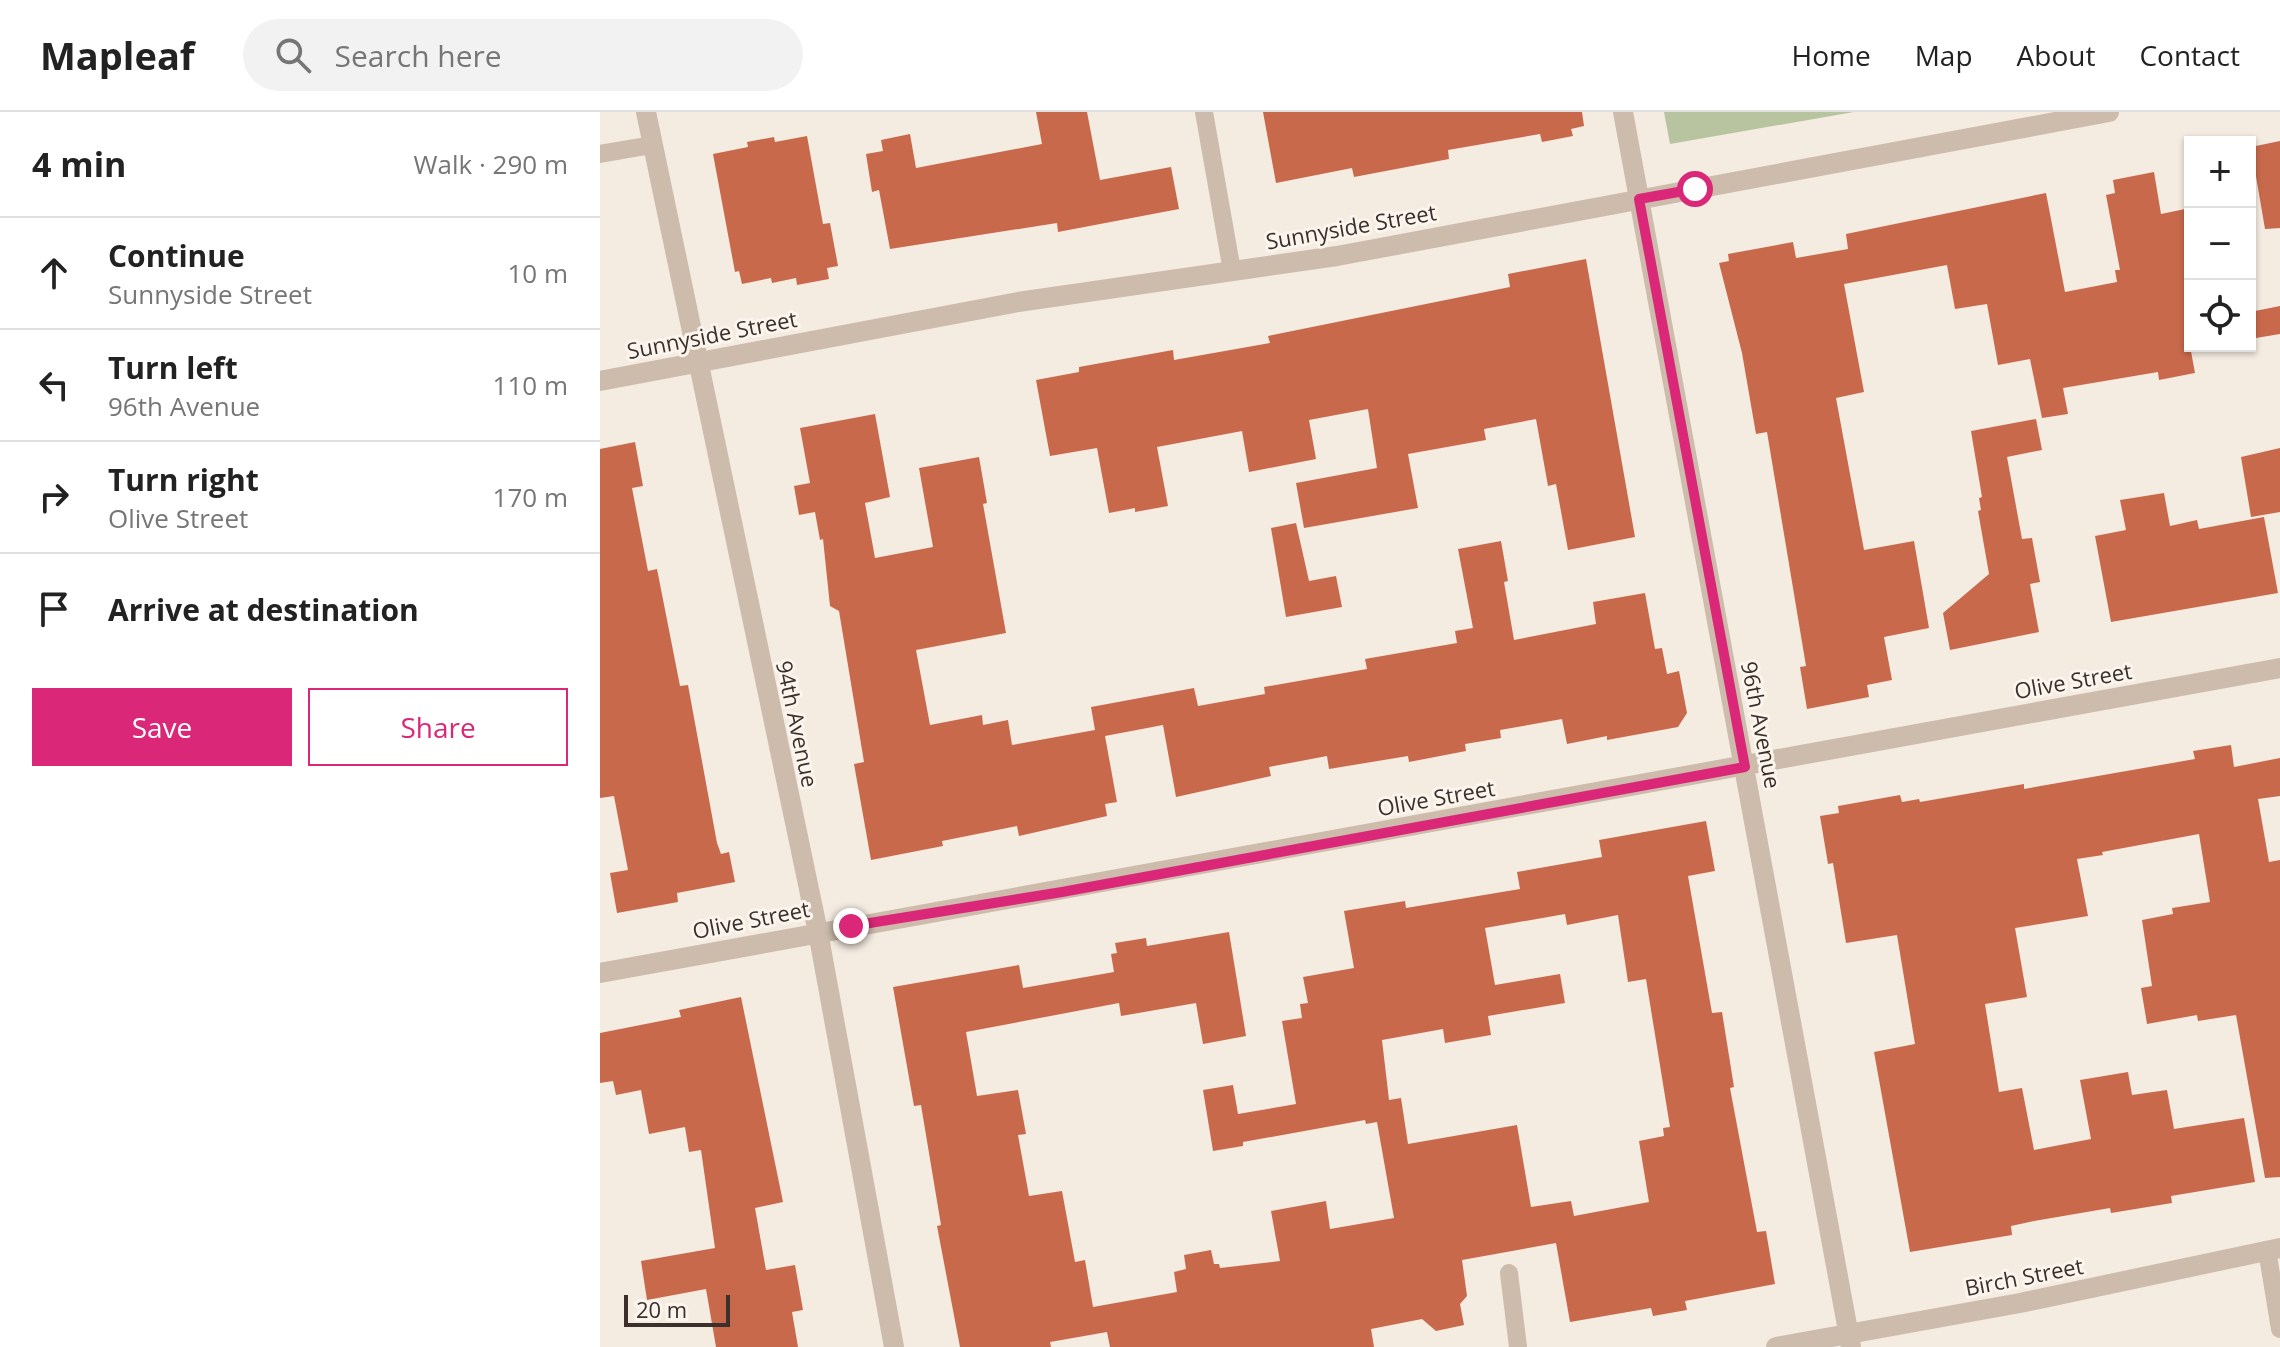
<!DOCTYPE html>
<html lang="en">
<head>
<meta charset="utf-8">
<style>
  :root { --surface:#fff; --page:#f2f2f2; --text:#222; --muted:#767676; --line:#e0e0e0; --accent:#db2777 }
  body { margin:0; font-family:"Open Sans",sans-serif; background:var(--page); color:var(--text) }
  .controls { position:absolute; right:24px; top:24px; display:grid; overflow:hidden; border-radius:0px; box-shadow:0 2px 6px #0004 }
  .controls button { width:72px; height:72px; display:grid; place-items:center; padding:0; border:0; border-bottom:2px solid var(--line); background:var(--surface); color:var(--text); font:40px sans-serif }
  .scale { position:absolute; left:24px; bottom:20px; width:106px; box-sizing:border-box; padding-left:8px; border:4px solid #3b302b; border-top:0; font-size:22px; line-height:28px; white-space:nowrap; color:#3b302b; -webkit-text-stroke:6px #fbf5ee; paint-order:stroke }
  .stop { position:absolute; width:24px; height:24px; margin:-18px; border:6px solid #db2777; border-radius:50%; background:#fff }
  .stop.end { background:#db2777; border-color:#fff; box-shadow:0 2px 8px #0008 }
  .list { margin:0; padding:0; list-style:none }
  h2 { display:flex; justify-content:space-between; align-items:center; height:104px; margin:0; padding:0 32px; font-size:34px }
  h2 small { font-size:26px; font-weight:400; color:var(--muted) }
  .list li { display:grid; grid-template-columns:52px 1fr auto; gap:24px; align-items:center; box-sizing:border-box; height:112px; padding:0 32px; border-top:2px solid var(--line) }
  .list b { display:block; font-size:30px; white-space:nowrap }
  .list p { margin:0; font-size:26px; white-space:nowrap; color:var(--muted) }
  .list em { font-size:26px; font-style:normal; color:var(--muted) }
  .actions { display:flex; gap:16px; padding:24px 32px }
  .actions a { flex:1; padding:18px 0; border:2px solid var(--accent); border-radius:0px; text-align:center; font-size:28px; color:var(--accent) }
  .actions .main { background:var(--accent); color:#fff }
  .icon { flex:none; width:44px; height:44px; fill:none; stroke:currentColor; stroke-width:2; stroke-linecap:round; stroke-linejoin:round }
  .map { position:relative; flex:none; width:1680px; height:1235px; overflow:hidden }
  header { display:flex; align-items:center; gap:48px; box-sizing:border-box; height:112px; padding:0 40px; background:var(--surface); border-bottom:2px solid var(--line) }
  header strong { font-size:38px }
  nav { display:flex; gap:44px; margin-inline-start:auto; font-size:28px }
  .search { width:560px; height:72px; background:var(--page); display:flex; align-items:center; gap:20px; box-sizing:border-box; padding:0 28px; border-radius:44px; color:var(--muted); font-size:30px }
  main { display:flex }
  aside { flex:1; background:var(--surface) }
  .map>svg:first-child { display:block }
  .green { fill:#b8c4a0 }
  .building { fill:#c8694b; fill-rule:evenodd }
  .lines { fill:none; stroke-linecap:round; stroke-linejoin:round }
  .lane { stroke:#cdbbac; stroke-width:18 }
  .street { stroke:#cdbbac; stroke-width:20 }
  .route { stroke:#db2777; stroke-width:10 }
  .labels { text-anchor:middle; stroke-width:6; stroke-linejoin:round; paint-order:stroke }
  .street-label { font-size:22px; fill:#3b302b; stroke:#fbf5ee }
</style>
</head>
<body>
<header>
<strong>Mapleaf</strong>
<div class="search"><svg class="icon" aria-label="search" viewBox="0 0 24 24"><circle cx="10" cy="10" r="6"/><path d="M15 15l6 6"/></svg>Search here</div>
<nav><a>Home</a><a>Map</a><a>About</a><a>Contact</a></nav>
</header>
<main>
<aside>
<h2>4 min<small>Walk · 290 m</small></h2>
<ul class="list">
<li><svg class="icon" aria-label="ahead" viewBox="0 0 24 24"><path d="M12 20V5M6 11l6-6 6 6"/></svg><div><b>Continue</b><p>Sunnyside Street</p></div><em>10 m</em></li>
<li><svg class="icon" aria-label="left" viewBox="0 0 24 24"><path d="M17 20v-9H6M10 6l-5 5 5 5"/></svg><div><b>Turn left</b><p>96th Avenue</p></div><em>110 m</em></li>
<li><svg class="icon" aria-label="right" viewBox="0 0 24 24"><path d="M7 20v-9h11M14 6l5 5-5 5"/></svg><div><b>Turn right</b><p>Olive Street</p></div><em>170 m</em></li>
<li><svg class="icon" aria-label="arrive" viewBox="0 0 24 24"><path d="M6 21V4h12l-3 4 3 4H6"/></svg><div><b>Arrive at destination</b></div></li>
</ul>
<div class="actions"><a class="main">Save</a><a>Share</a></div>
</aside>
<div class="map">
<svg width="1680" height="1235" viewBox="0 0 1680 1235">
  <rect width="100%" height="100%" fill="#f4ebe1"/>
  <polygon class="green" points="1064,0 1254,0 1070,32"/>
  <g class="building">
    <polygon points="436,0 487,0 500,68 571,55 579,97 458,120 457,111 290,137 279,78 272,80 266,42 283,39 281,28 310,22 316,56 442,32"/>
    <polygon points="663,0 982,0 984,14 971,17 973,24 942,30 940,22 848,38 849,47 754,65 752,56 676,71"/>
    <polygon points="207,24 223,112 230,111 238,154 227,156 229,167 197,173 196,166 172,171 171,166 142,172 139,159 135,160 113,42 148,35 147,30 174,25 175,30"/>
    <polygon points="1680,29 1680,116 1665,117 1651,35"/>
    <polygon points="1554,60 1561,102 1590,96 1590,234 1595,261 1559,268 1558,260 1463,276 1468,302 1442,306 1430,247 1398,253 1387,192 1355,197 1347,153 1244,172 1264,280 1236,286 1264,438 1314,429 1329,516 1284,525 1292,568 1267,573 1269,585 1207,597 1200,555 1206,554 1167,320 1156,322 1142,241 1119,151 1129,149 1128,142 1193,130 1196,146 1248,137 1246,122 1446,81 1465,180 1517,170 1515,158 1520,158 1506,83 1515,81 1513,68"/>
    <polygon points="986,147 1035,425 968,438 956,372 948,374 936,307 884,317 886,328 808,342 818,396 704,416 696,371 777,356 768,297 709,308 716,347 649,360 642,319 557,335 568,394 535,400 535,396 509,401 497,336 450,344 436,268 479,260 479,255 573,238 574,248 670,231 668,224 910,175 908,162"/>
    <polygon points="1680,194 1680,222 1650,227 1650,200"/>
    <polygon points="275,302 290,385 265,391 275,446 333,435 319,356 379,345 387,391 383,392 406,521 316,538 330,613 382,603 383,613 408,608 412,633 495,618 491,595 594,576 598,594 665,582 664,575 767,557 765,547 857,531 855,519 873,516 858,437 901,429 908,469 904,470 914,528 996,512 993,490 1045,481 1055,537 1062,536 1067,562 1079,559 1087,601 1078,615 1007,628 1007,624 967,632 962,607 900,618 901,626 865,632 866,639 809,650 808,644 729,657 727,644 669,655 671,664 576,685 563,613 505,624 517,690 505,692 507,704 419,724 417,714 342,729 343,734 271,748 254,652 264,650 239,499 230,494 223,427 220,428 215,400 199,403 194,374 210,371 200,316"/>
    <polygon points="1436,307 1442,338 1407,345 1422,427 1432,426 1440,470 1430,472 1439,520 1350,538 1343,501 1389,462 1378,399 1381,398 1379,386 1382,385 1371,319"/>
    <polygon points="35,330 43,374 32,376 48,459 57,457 80,574 88,573 117,731 121,742 129,740 135,770 77,781 78,790 17,801 10,761 28,758 14,684 0,686 0,337"/>
    <polygon points="1680,336 1680,400 1651,405 1641,345"/>
    <polygon points="1564,381 1570,414 1597,408 1599,417 1664,405 1678,481 1511,510 1495,424 1526,418 1520,388"/>
    <polygon points="696,411 709,469 736,464 742,495 686,505 671,416"/>
    <polygon points="1631,633 1634,655 1680,646 1680,684 1658,687 1669,750 1680,748 1680,1065 1665,1066 1636,903 1598,909 1597,903 1547,912 1541,876 1552,874 1542,808 1573,802 1572,796 1610,790 1599,722 1502,740 1503,743 1477,747 1488,804 1415,816 1427,885 1385,892 1399,980 1422,976 1434,1038 1491,1027 1480,968 1528,960 1532,983 1567,978 1574,1017 1644,1006 1655,1070 1571,1084 1572,1091 1511,1101 1510,1096 1434,1109 1411,1114 1412,1123 1310,1140 1274,940 1315,932 1297,823 1246,831 1233,751 1228,752 1220,704 1239,701 1238,694 1300,683 1302,690 1319,687 1320,690 1424,672 1424,677 1595,647 1593,639"/>
    <path d="M1106,709L1115,759L1088,764L1112,901L1122,900L1134,975L1130,976L1157,1120L1166,1119L1175,1172L1085,1189L1087,1198L1053,1204L1051,1196L970,1210L956,1131L862,1148L867,1184L860,1192L864,1213L836,1219L822,1207L771,1217L774,1235H510L507,1220L450,1230L451,1235H360L337,1114L341,1113L321,993L314,994L293,875L419,853L423,876L514,860L511,842L517,841L515,831L546,826L547,834L629,820L646,924L603,932L596,891L521,904L519,891L366,920L377,984L418,978L426,1022L418,1023L429,1084L462,1079L475,1150L485,1148L493,1195L577,1180L574,1160L586,1157L584,1143L611,1138L614,1152H619L620,1156L680,1149L671,1099L726,1089L730,1117L794,1106L777,1010L766,1012L765,1008L643,1030V1034L613,1039L603,978L633,973L638,1002L696,992L682,909L702,906L700,892L708,891L703,865L754,856L744,799L805,789L806,796L920,777L917,760L1002,745L999,728ZM965,802L967,813L1018,803L1028,870L1046,867L1070,1015L1063,1016L1064,1024L1039,1029L1049,1090L974,1104L971,1089L931,1095L917,1013L808,1032L801,986L789,988L782,928L843,917L845,931L891,923L888,904L965,891L960,862L895,873L885,816Z"/>
    <polygon points="141,885 183,1090 155,1096 166,1158 195,1153 203,1198 192,1200 198,1235 116,1235 106,1177 47,1188 41,1149 115,1136 101,1038 89,1040 85,1015 49,1022 41,978 16,983 13,969 0,971 0,921 81,905 79,898"/>
  </g>
  <g class="lines">
    <g class="lane">
      <polyline points="604,0 632,159"/>
      <polyline points="0,42 52,33"/>
      <polyline points="1667,1138 1680,1217"/>
      <polyline points="909,1161 918,1235"/>
    </g>
    <g class="street">
      <polyline points="46,0 218,820 294,1235"/>
      <polyline points="1023,0 1251,1235"/>
      <polyline points="0,269 418,190 737,144 1509,0"/>
      <polyline points="0,861 1680,556"/>
      <polyline points="1176,1235 1420,1191 1680,1136"/>
    </g>
  </g>
  <g class="lines">
    <polyline class="route" points="251,814 462,780 1145,655 1039,87 1095,77"/>
  </g>
  <g class="labels">
    <g class="street-label">
      <text transform="translate(751 115) rotate(-10)" y="8">Sunnyside Street</text>
      <text transform="translate(112 223) rotate(-11)" y="8">Sunnyside Street</text>
      <text transform="translate(1473 569) rotate(-10)" y="8">Olive Street</text>
      <text transform="translate(197 612) rotate(78)" y="8">94th Avenue</text>
      <text transform="translate(1161 613) rotate(79)" y="8">96th Avenue</text>
      <text transform="translate(836 686) rotate(-10)" y="8">Olive Street</text>
      <text transform="translate(151 808) rotate(-11)" y="8">Olive Street</text>
      <text transform="translate(1424 1165) rotate(-11)" y="8">Birch Street</text>
    </g>
  </g>
</svg>
<div class="controls">
<button>+</button>
<button>−</button>
<button><svg class="icon" aria-label="locate" viewBox="0 0 24 24"><circle cx="12" cy="12" r="6"/><path d="M12 2v4M12 18v4M2 12h4M18 12h4"/></svg></button>
</div>
<div class="scale">20 m</div>
<div class="stop" style="left:1095px;top:77px"></div>
<div class="stop end" style="left:251px;top:814px"></div>
</div>
</main>
</body>
</html>
